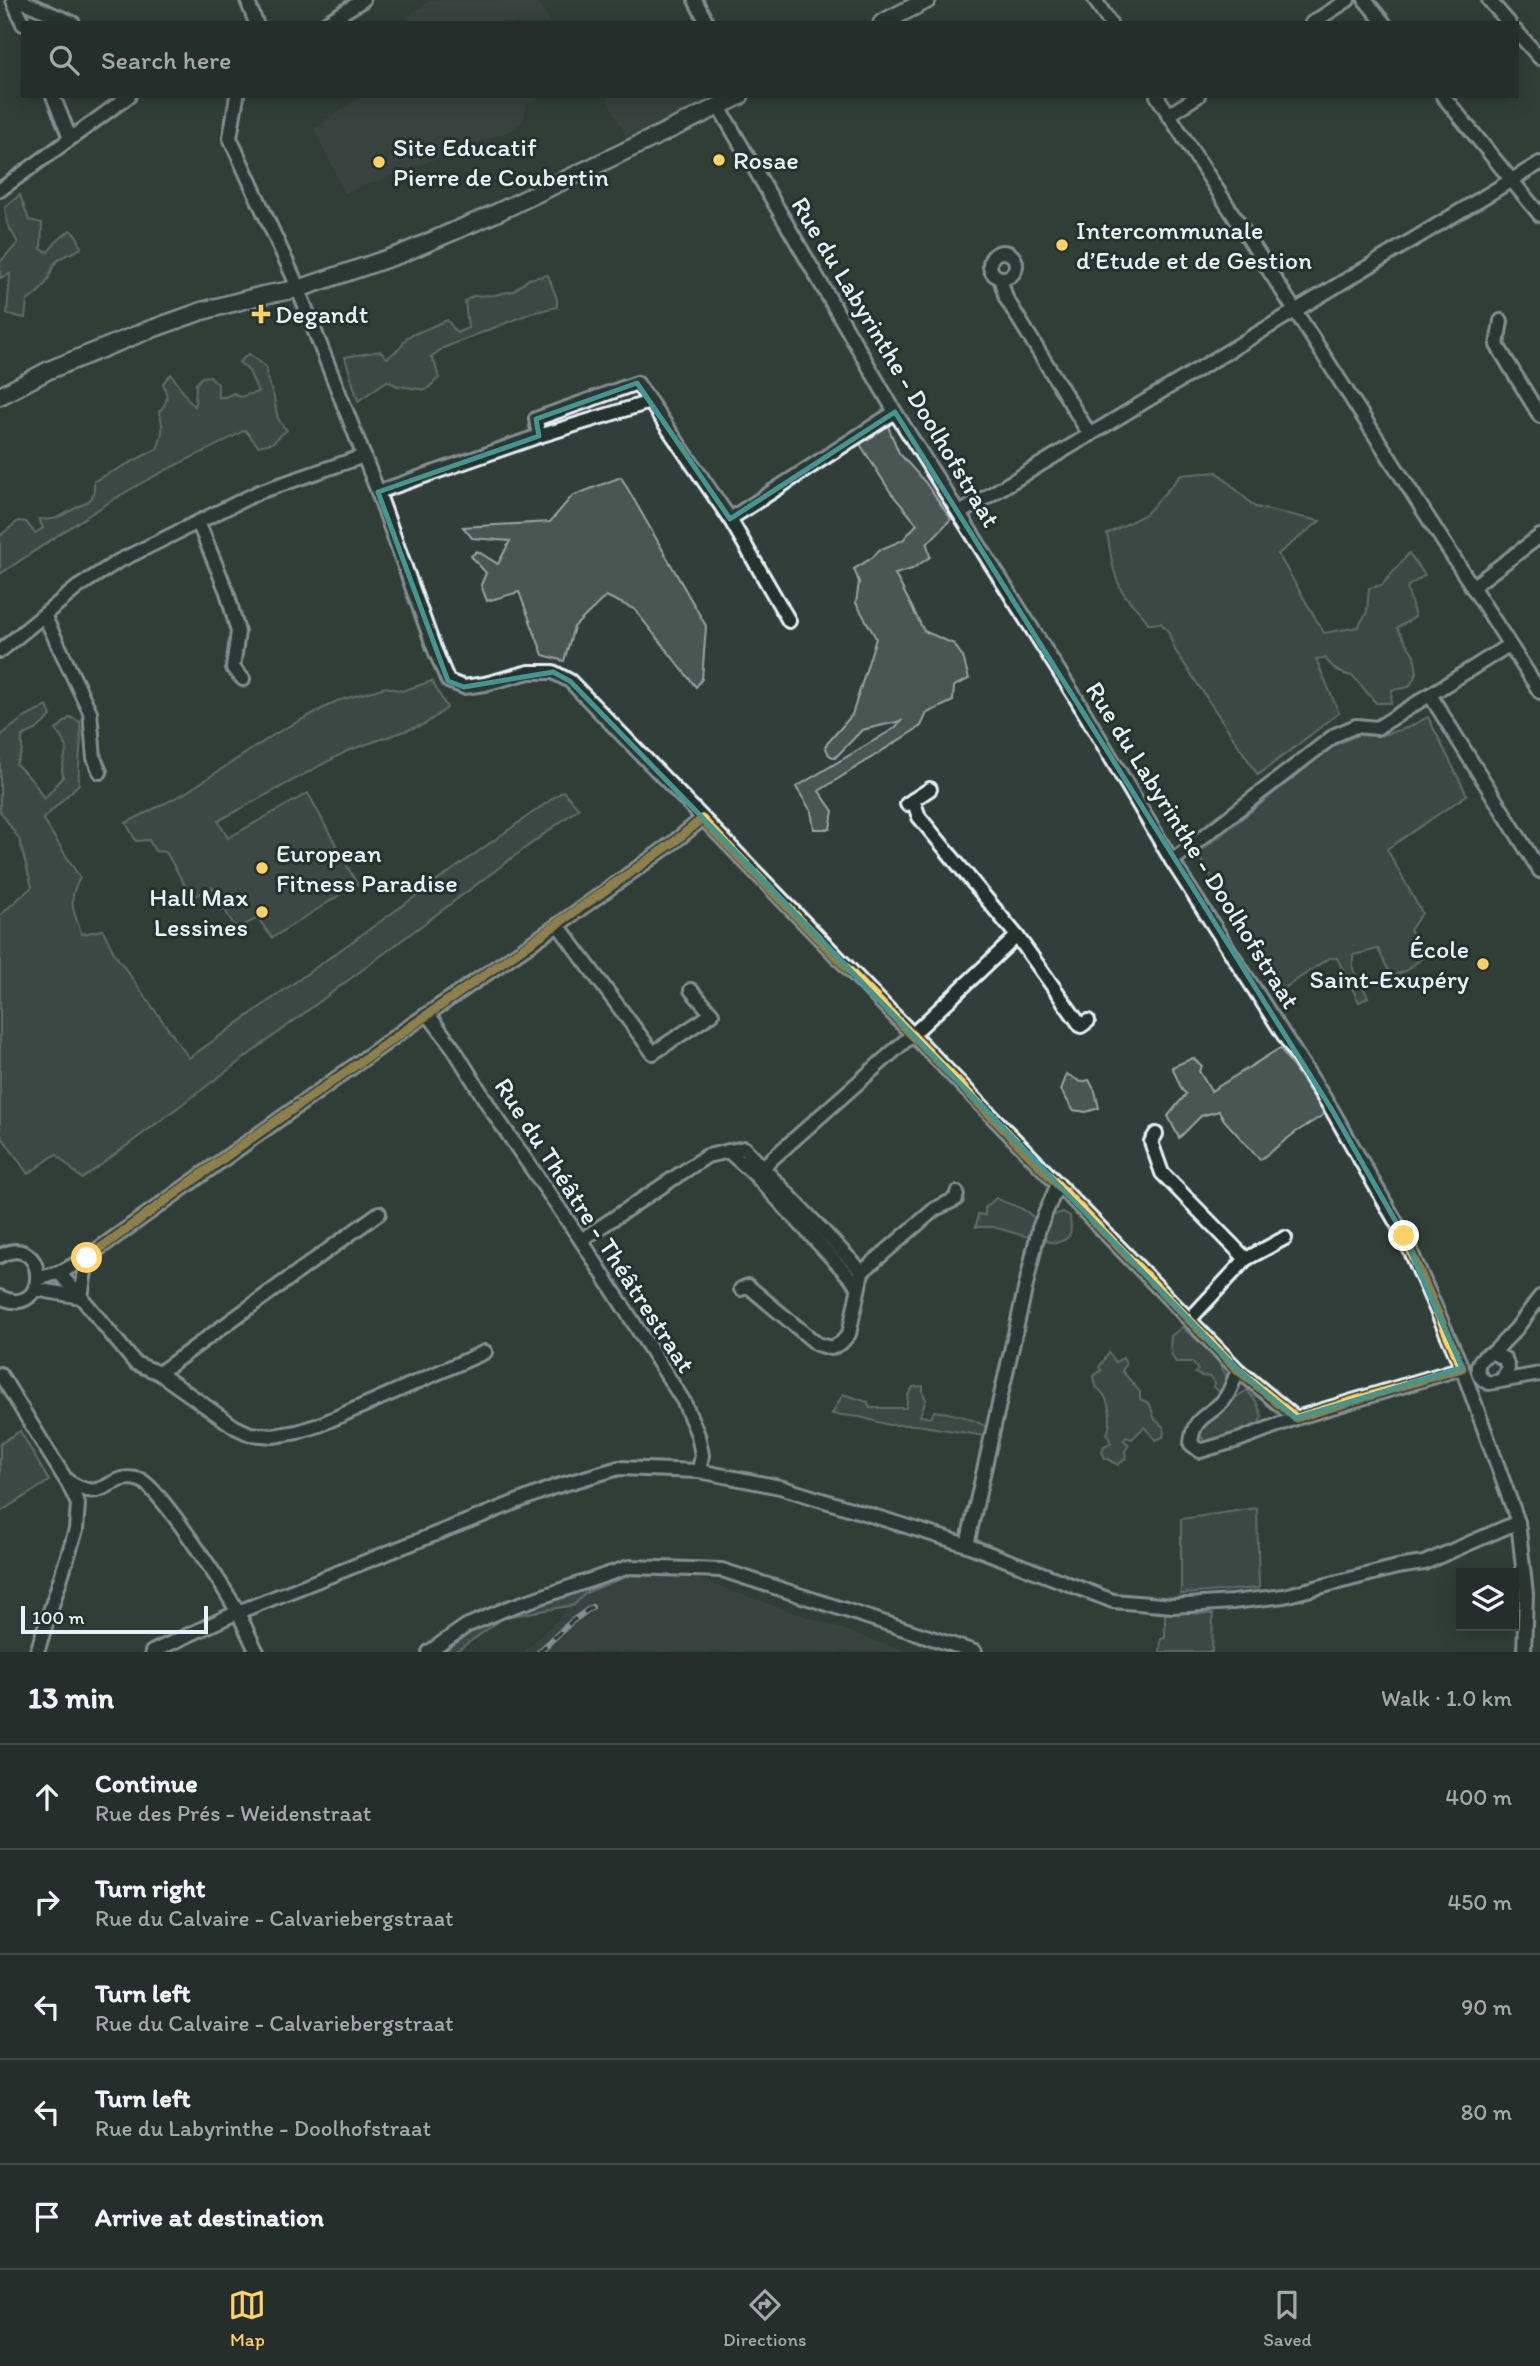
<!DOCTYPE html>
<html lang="en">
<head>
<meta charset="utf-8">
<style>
  :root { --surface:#262e2b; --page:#323a37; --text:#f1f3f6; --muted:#a4a8a9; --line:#424a47; --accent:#ffd166 }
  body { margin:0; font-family:Itim,sans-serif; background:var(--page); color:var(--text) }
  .controls { position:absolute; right:21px; bottom:21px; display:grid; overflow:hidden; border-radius:0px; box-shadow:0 4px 18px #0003 }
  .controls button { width:63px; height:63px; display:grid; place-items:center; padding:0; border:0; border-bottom:2px solid var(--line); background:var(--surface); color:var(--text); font:35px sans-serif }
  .scale { position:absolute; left:21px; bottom:18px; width:187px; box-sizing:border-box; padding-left:7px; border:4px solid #e8f1f8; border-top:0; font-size:19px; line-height:24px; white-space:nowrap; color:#e8f1f8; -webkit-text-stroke:5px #26332d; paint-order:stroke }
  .stop { position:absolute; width:21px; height:21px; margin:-16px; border:5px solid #ffd166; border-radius:50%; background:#fff }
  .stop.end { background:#ffd166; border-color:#fff; box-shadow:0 2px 7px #0008 }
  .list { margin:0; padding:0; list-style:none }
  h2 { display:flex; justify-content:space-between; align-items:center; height:91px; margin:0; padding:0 28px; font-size:30px }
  h2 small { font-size:23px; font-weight:400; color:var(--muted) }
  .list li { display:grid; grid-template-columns:46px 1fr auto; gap:21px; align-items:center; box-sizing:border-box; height:105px; padding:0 28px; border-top:2px solid var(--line) }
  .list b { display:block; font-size:26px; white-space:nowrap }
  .list p { margin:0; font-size:23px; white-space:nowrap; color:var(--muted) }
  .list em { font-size:23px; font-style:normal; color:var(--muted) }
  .icon { flex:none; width:38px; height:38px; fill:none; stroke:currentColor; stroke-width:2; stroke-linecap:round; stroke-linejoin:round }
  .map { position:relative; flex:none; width:1540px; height:1652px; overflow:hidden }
  .search { position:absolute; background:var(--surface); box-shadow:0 4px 18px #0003; left:21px; right:21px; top:21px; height:77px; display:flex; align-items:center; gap:18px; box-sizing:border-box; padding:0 24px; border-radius:0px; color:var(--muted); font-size:26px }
  .sheet { height:616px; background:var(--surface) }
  nav { display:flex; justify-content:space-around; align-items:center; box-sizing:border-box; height:98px; border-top:2px solid var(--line); background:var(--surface); font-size:19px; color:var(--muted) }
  nav a { display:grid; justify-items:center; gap:4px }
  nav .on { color:var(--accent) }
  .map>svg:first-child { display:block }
  .built { fill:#3f4b46 }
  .green { fill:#495651; stroke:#98a4a4; stroke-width:2 }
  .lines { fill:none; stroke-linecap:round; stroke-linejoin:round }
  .minor-casing { stroke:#e8f1f8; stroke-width:18 }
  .tertiary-casing { stroke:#e8f1f8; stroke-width:21 }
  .minor { stroke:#26332d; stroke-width:12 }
  .tertiary { stroke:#26332d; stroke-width:16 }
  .rail-casing { stroke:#e8f1f8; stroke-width:6 }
  .rail { stroke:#26332d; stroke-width:3.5; stroke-dasharray:10; stroke-linecap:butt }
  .route { stroke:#ffd166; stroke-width:9 }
  .marked { fill:none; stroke:#459590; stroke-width:5; stroke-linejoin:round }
  .poi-dot { fill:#ffd166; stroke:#26332d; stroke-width:2.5 }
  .labels { text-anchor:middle; stroke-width:6; stroke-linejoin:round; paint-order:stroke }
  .poi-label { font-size:26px; fill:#e8f1f8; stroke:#26332d; text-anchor:start }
  .street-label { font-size:26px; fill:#e8f1f8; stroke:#26332d }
</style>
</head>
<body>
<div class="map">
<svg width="1540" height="1652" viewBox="0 0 1540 1652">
  <rect width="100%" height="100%" fill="#323e39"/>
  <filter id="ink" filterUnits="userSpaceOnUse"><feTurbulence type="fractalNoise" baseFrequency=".0143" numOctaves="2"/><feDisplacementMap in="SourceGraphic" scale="14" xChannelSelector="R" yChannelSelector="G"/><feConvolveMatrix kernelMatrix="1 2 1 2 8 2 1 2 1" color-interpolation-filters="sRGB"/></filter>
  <g filter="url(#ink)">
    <g class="built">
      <polygon points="432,0 536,0 550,23 409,23 406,17"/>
      <polygon points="361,96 543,96 526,105 523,122 509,131 345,193 314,129"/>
      <polygon points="605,96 696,96 700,102 629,141"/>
      <polygon points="630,1575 697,1579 907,1652 524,1652 585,1593"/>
    </g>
    <g class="green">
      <path d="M20,195L29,220L42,223L41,249L48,252L56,242L70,230L77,236L81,248C73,254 64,254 57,261C51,267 51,275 47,281C42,290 35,296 27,301L25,318L7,314L10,274L0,278V262L18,243L7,223L5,207Z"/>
      <polygon points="548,275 557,299 557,307 531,313 443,348 431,357 435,364 439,378 426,390 398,386 387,381 358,401 345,357 380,351 387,358 400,348 407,337 447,320 457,333 468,328 465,301 473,296 494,295 513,291 529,279"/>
      <path d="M249,354L266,367C266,378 269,384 273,394C278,410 273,417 287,430L272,443L258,446L245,430C211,450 175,464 140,484C92,511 47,543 0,574V536L18,521L26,522L35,533L43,528L39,519C55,521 59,517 72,510C88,500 95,504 94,481L157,449C163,434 164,427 159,412C169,401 168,396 163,383L171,374L190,402L195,406L196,384L202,377L210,376L218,384V397H225L234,393L240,397L258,392L249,371L239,362Z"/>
      <polygon points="887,424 899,453 925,482 951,519 927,544 930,557 912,569 895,574 924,631 954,644 963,657 969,679 954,686 953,701 927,713 921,726 819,791 833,811 830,829 814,829 811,811 796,787 895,728 901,721 862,730 835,758 829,755 825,746 852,715 876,638 856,603 859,582 854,569 873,557 879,550 903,540 917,524 891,493 860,444"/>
      <path d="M1217,472L1255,507L1320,521L1278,554L1324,633L1358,627L1367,612L1369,588L1382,585L1409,553L1425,575L1407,587L1415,617L1397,628L1414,655L1417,673L1409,687L1392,690L1391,703H1376L1353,676C1339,674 1334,669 1325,658L1316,659L1339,713L1258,775L1175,650L1168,631L1161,623L1149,624C1141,611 1128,602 1121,589C1112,572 1111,552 1107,534L1146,514L1181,475Z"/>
      <polygon points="621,477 706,626 702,679 696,687 634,609 606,596 574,627 564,661 543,655 519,592 487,601 481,585 486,573 471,556 477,551 498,564 510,541 472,538 463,527 550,522 572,496"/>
      <polygon points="432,681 447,708 425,724 347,751 218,821 228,838 308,793 357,884 272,938 258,918 236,929 212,887 192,898 166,852 155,851 149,840 136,841 126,823 185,793 278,732 337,701 386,687 402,691"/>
      <path d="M47,706L51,716L36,730L22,736V751L16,764L34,782L44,799L63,777L62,769L67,747L56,730L70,717L80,722C83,745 77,761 79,784L43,819L80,878C67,898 73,913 82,934L103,930L114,953L189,1058L563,791L579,808L82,1179L56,1154L28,1174L0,1134V915L32,887L19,839L0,811V736L22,719Z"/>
      <polygon points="1428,717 1467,795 1387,849 1422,913 1410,930 1428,953 1406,971 1391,976 1378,949 1353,955 1353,968 1368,997 1359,1002 1337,958 1329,958 1283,989 1197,854 1335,745 1358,735 1378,736 1407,728"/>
      <polygon points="1280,1048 1325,1114 1296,1132 1260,1160 1224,1120 1219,1111 1201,1116 1179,1138 1168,1116 1186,1094 1182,1090 1172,1067 1193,1058 1202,1066 1199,1071 1211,1091"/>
      <polygon points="1067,1074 1081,1082 1089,1080 1095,1091 1099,1108 1086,1112 1073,1110 1061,1090"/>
      <path d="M996,1198C1012,1207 1021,1204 1035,1219L1032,1238L993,1227H976L978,1214L985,1215V1208Z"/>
      <path d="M1063,1212L1070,1216C1070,1221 1072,1229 1070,1234C1066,1242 1053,1245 1045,1240V1227L1047,1217Z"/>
      <path d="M1182,1327C1199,1342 1221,1358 1228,1381L1222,1393L1213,1387L1215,1384L1211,1377L1201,1376L1195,1373L1198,1370L1192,1362H1176C1169,1354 1170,1347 1171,1336Z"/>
      <path d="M1109,1353L1115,1362L1123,1358L1126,1364L1122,1371L1140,1392V1399L1149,1403C1152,1407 1152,1415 1155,1419C1162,1427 1166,1425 1163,1437L1156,1440L1144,1427L1132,1439L1126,1437L1124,1440L1129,1445L1125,1451L1126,1458L1118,1465L1105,1458L1102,1452L1104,1446L1111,1443L1107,1434C1113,1419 1110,1396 1096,1387L1094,1376L1101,1370L1099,1367Z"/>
      <path d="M923,1386V1393L926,1399L920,1416L931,1418L934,1411C954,1413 970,1417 987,1427L984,1436L917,1425H889L860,1417L832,1414L843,1394L868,1402L870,1408H906L908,1395L913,1387Z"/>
      <path d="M1247,1390L1256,1401L1262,1416L1257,1427L1211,1441H1204L1200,1435L1202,1421C1219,1413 1231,1400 1247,1390Z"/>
      <polygon points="20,1431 49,1481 0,1512 0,1444"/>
      <polygon points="1257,1508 1259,1588 1181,1594 1181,1519"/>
      <polygon points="629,1567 630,1575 585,1593 574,1605 505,1617 455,1652 432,1652 466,1626"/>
      <polygon points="1165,1612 1213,1614 1212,1652 1160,1652 1161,1639 1165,1638"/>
    </g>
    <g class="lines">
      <g class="minor-casing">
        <g id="minor">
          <polyline points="13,0 23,24"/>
          <polyline points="19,0 73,23"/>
          <polyline points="247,0 256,23"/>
          <polyline points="695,0 707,23"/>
          <polyline points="1095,0 1110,23"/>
          <polyline points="1365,0 1384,23"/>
          <polyline points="1489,0 1509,23"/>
          <polyline points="326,23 363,0"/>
          <polyline points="1312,23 1348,0"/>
          <polyline points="1517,32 1540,58"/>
          <polyline points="53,96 70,138"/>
          <polyline points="237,96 230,138 293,276 378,492 434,648 448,681 464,687 485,684 529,672 553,672 570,681 1238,1370 1296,1418"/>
          <polyline points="1157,96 1540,692"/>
          <polyline points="1443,96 1540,215"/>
          <polyline points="719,107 895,412 1077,700 1172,861 1332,1110 1404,1236 1462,1368 1518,1522 1526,1594 1524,1652"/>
          <polyline points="1168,115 1198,96"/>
          <polyline points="0,190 129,96"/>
          <circle cx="1003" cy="265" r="13"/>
          <polyline points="1000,278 1006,298 1090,435"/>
          <polyline points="1501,321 1497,345 1540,416"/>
          <polyline points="539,436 536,419 637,383 730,519"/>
          <polyline points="378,492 539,436 650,402"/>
          <polyline points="960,513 1540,163"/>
          <polyline points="198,522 227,592 238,632 233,668 243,679"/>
          <polyline points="1472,587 1540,536"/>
          <polyline points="44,615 90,712 94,758 100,772"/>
          <polyline points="789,621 730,519 895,412"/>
          <polyline points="0,651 78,587 117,562 259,492 364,456"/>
          <polyline points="1430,695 1540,871"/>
          <polyline points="913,800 919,817 1017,936 1081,1026 1088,1021"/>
          <polyline points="907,804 930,789"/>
          <polyline points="1172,861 1335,735 1356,726 1377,728 1509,645"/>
          <polyline points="558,925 653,1053 712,1014 691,990"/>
          <polyline points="428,1014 454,1049 492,1111 581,1240 684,1402 698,1435 702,1455 699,1471"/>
          <polyline points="1156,1134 1151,1142 1162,1173 1246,1259"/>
          <polyline points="728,1151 753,1173 858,1286"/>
          <polyline points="753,1173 764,1166 913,1034 1017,936"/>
          <polyline points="581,1240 707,1156 744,1148 862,1272"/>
          <path d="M0,1256C48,1230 51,1321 0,1297"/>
          <polyline points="87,1258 81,1297 135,1363 159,1373 235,1427 250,1434 273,1436 297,1432 319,1425 485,1352"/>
          <polyline points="38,1279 63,1271 83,1260 404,1030 558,925 674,842 702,819"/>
          <polyline points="35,1289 81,1297 59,1273"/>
          <polyline points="741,1289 748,1286 817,1344 831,1348 841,1343 849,1334 862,1272 935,1209 956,1199 957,1193"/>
          <polyline points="1190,1319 1246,1259 1285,1238"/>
          <polyline points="1493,1353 1516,1329 1540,1297"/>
          <path d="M1238,1370C1234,1379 1230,1394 1223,1401C1207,1418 1193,1416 1191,1444L1200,1451L1238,1440L1296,1418L1462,1368"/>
          <polyline points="159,1373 379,1213"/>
          <path d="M0,1374L66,1480C107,1508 106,1470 140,1480C158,1485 227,1592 238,1613C245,1626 250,1639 257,1652"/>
          <path d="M1502,1380L1508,1368L1505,1359L1493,1353C1475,1357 1472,1376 1489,1383L1540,1374"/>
          <polyline points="967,1545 1039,1228 1058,1184"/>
          <polyline points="37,1652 76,1530 78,1504 68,1483"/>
          <polyline points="152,1652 238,1612 554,1487 619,1468 699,1471 780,1487 967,1545 1113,1601 1173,1606 1232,1602 1284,1596 1397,1567 1424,1563 1518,1522"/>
          <polyline points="429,1652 466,1626 508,1608 629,1567 722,1570 975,1652"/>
        </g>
      </g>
      <g class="tertiary-casing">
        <g id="tertiary">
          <polyline points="882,23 927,0"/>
          <polyline points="0,396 49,370 146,331 202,311 263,295 298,289 401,254 496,213 740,96"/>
        </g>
      </g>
      <use href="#minor" class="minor"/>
      <use href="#tertiary" class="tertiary"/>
      <g class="rail-casing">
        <polyline id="rail" points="539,1652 571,1622 592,1607"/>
      </g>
      <use href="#rail" class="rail"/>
    </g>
  </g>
  <g class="lines" filter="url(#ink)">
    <polyline class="route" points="87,1258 243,1144 674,842 702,819 1238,1370 1296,1418 1462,1368 1404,1236"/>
  </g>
  <path d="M0 0H1540V1652H0ZM637,383L730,519L895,412L1332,1110L1404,1236L1462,1368L1296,1418L1238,1370L570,681L553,672L464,687L448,681L378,492L539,436L536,419Z" fill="#323e39" fill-opacity=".55" fill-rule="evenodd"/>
  <path class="marked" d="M637,383L730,519L895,412L1332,1110L1404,1236L1462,1368L1296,1418L1238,1370L570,681L553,672L464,687L448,681L378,492L539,436L536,419Z"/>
  <g class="poi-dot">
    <circle cx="719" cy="160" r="7"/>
    <circle cx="379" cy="162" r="7"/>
    <circle cx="1062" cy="245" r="7"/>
    <path d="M257.5 303.5h7v7h7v7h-7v7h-7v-7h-7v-7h7z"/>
    <circle cx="262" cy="868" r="7"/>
    <circle cx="262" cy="912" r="7"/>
    <circle cx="1483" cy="964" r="7"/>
  </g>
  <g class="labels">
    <g class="poi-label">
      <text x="393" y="156">Site Educatif<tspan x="393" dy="30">Pierre de Coubertin</tspan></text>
      <text x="733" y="169">Rosae</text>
      <text x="1076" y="239">Intercommunale<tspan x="1076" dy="30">d’Etude et de Gestion</tspan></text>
      <text x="275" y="323">Degandt</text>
      <text x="276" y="862">European<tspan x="276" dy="30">Fitness Paradise</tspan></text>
      <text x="248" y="906" text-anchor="end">Hall Max<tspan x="248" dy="30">Lessines</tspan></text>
      <text x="1469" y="958" text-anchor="end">École<tspan x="1469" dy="30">Saint-Exupéry</tspan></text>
    </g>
    <g class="street-label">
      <text transform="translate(896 362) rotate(59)" y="9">Rue du Labyrinthe - Doolhofstraat</text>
      <text transform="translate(1193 845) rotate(58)" y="9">Rue du Labyrinthe - Doolhofstraat</text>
      <text transform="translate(595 1225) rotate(57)" y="9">Rue du Théâtre - Théâtrestraat</text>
    </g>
  </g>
</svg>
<div class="controls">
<button><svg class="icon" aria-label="layers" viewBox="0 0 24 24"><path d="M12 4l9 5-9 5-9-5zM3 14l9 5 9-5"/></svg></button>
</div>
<div class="scale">100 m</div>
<div class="stop" style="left:87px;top:1258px"></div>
<div class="stop end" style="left:1404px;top:1236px"></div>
<div class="search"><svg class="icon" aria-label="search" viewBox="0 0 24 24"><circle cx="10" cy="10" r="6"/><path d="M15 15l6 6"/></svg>Search here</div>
</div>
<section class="sheet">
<h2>13 min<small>Walk · 1.0 km</small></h2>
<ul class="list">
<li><svg class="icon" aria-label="ahead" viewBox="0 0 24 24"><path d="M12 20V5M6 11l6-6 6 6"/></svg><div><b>Continue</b><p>Rue des Prés - Weidenstraat</p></div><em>400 m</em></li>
<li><svg class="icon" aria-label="right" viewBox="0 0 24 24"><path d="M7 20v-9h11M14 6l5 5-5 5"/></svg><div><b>Turn right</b><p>Rue du Calvaire - Calvariebergstraat</p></div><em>450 m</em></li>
<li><svg class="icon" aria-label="left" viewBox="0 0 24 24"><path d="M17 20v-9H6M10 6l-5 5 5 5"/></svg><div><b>Turn left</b><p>Rue du Calvaire - Calvariebergstraat</p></div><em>90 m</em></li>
<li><svg class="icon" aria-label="left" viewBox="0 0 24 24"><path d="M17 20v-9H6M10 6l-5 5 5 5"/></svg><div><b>Turn left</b><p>Rue du Labyrinthe - Doolhofstraat</p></div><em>80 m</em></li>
<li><svg class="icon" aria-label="arrive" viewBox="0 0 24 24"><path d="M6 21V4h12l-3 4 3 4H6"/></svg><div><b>Arrive at destination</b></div></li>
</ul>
</section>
<nav>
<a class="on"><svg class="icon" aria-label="map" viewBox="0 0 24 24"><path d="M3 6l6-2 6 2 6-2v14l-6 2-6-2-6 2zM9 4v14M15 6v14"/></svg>Map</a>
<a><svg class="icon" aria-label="directions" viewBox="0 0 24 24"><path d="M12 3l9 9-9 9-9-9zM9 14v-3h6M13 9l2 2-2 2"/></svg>Directions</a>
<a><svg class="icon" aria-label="saved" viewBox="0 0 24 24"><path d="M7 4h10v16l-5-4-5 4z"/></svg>Saved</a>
</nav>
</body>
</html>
